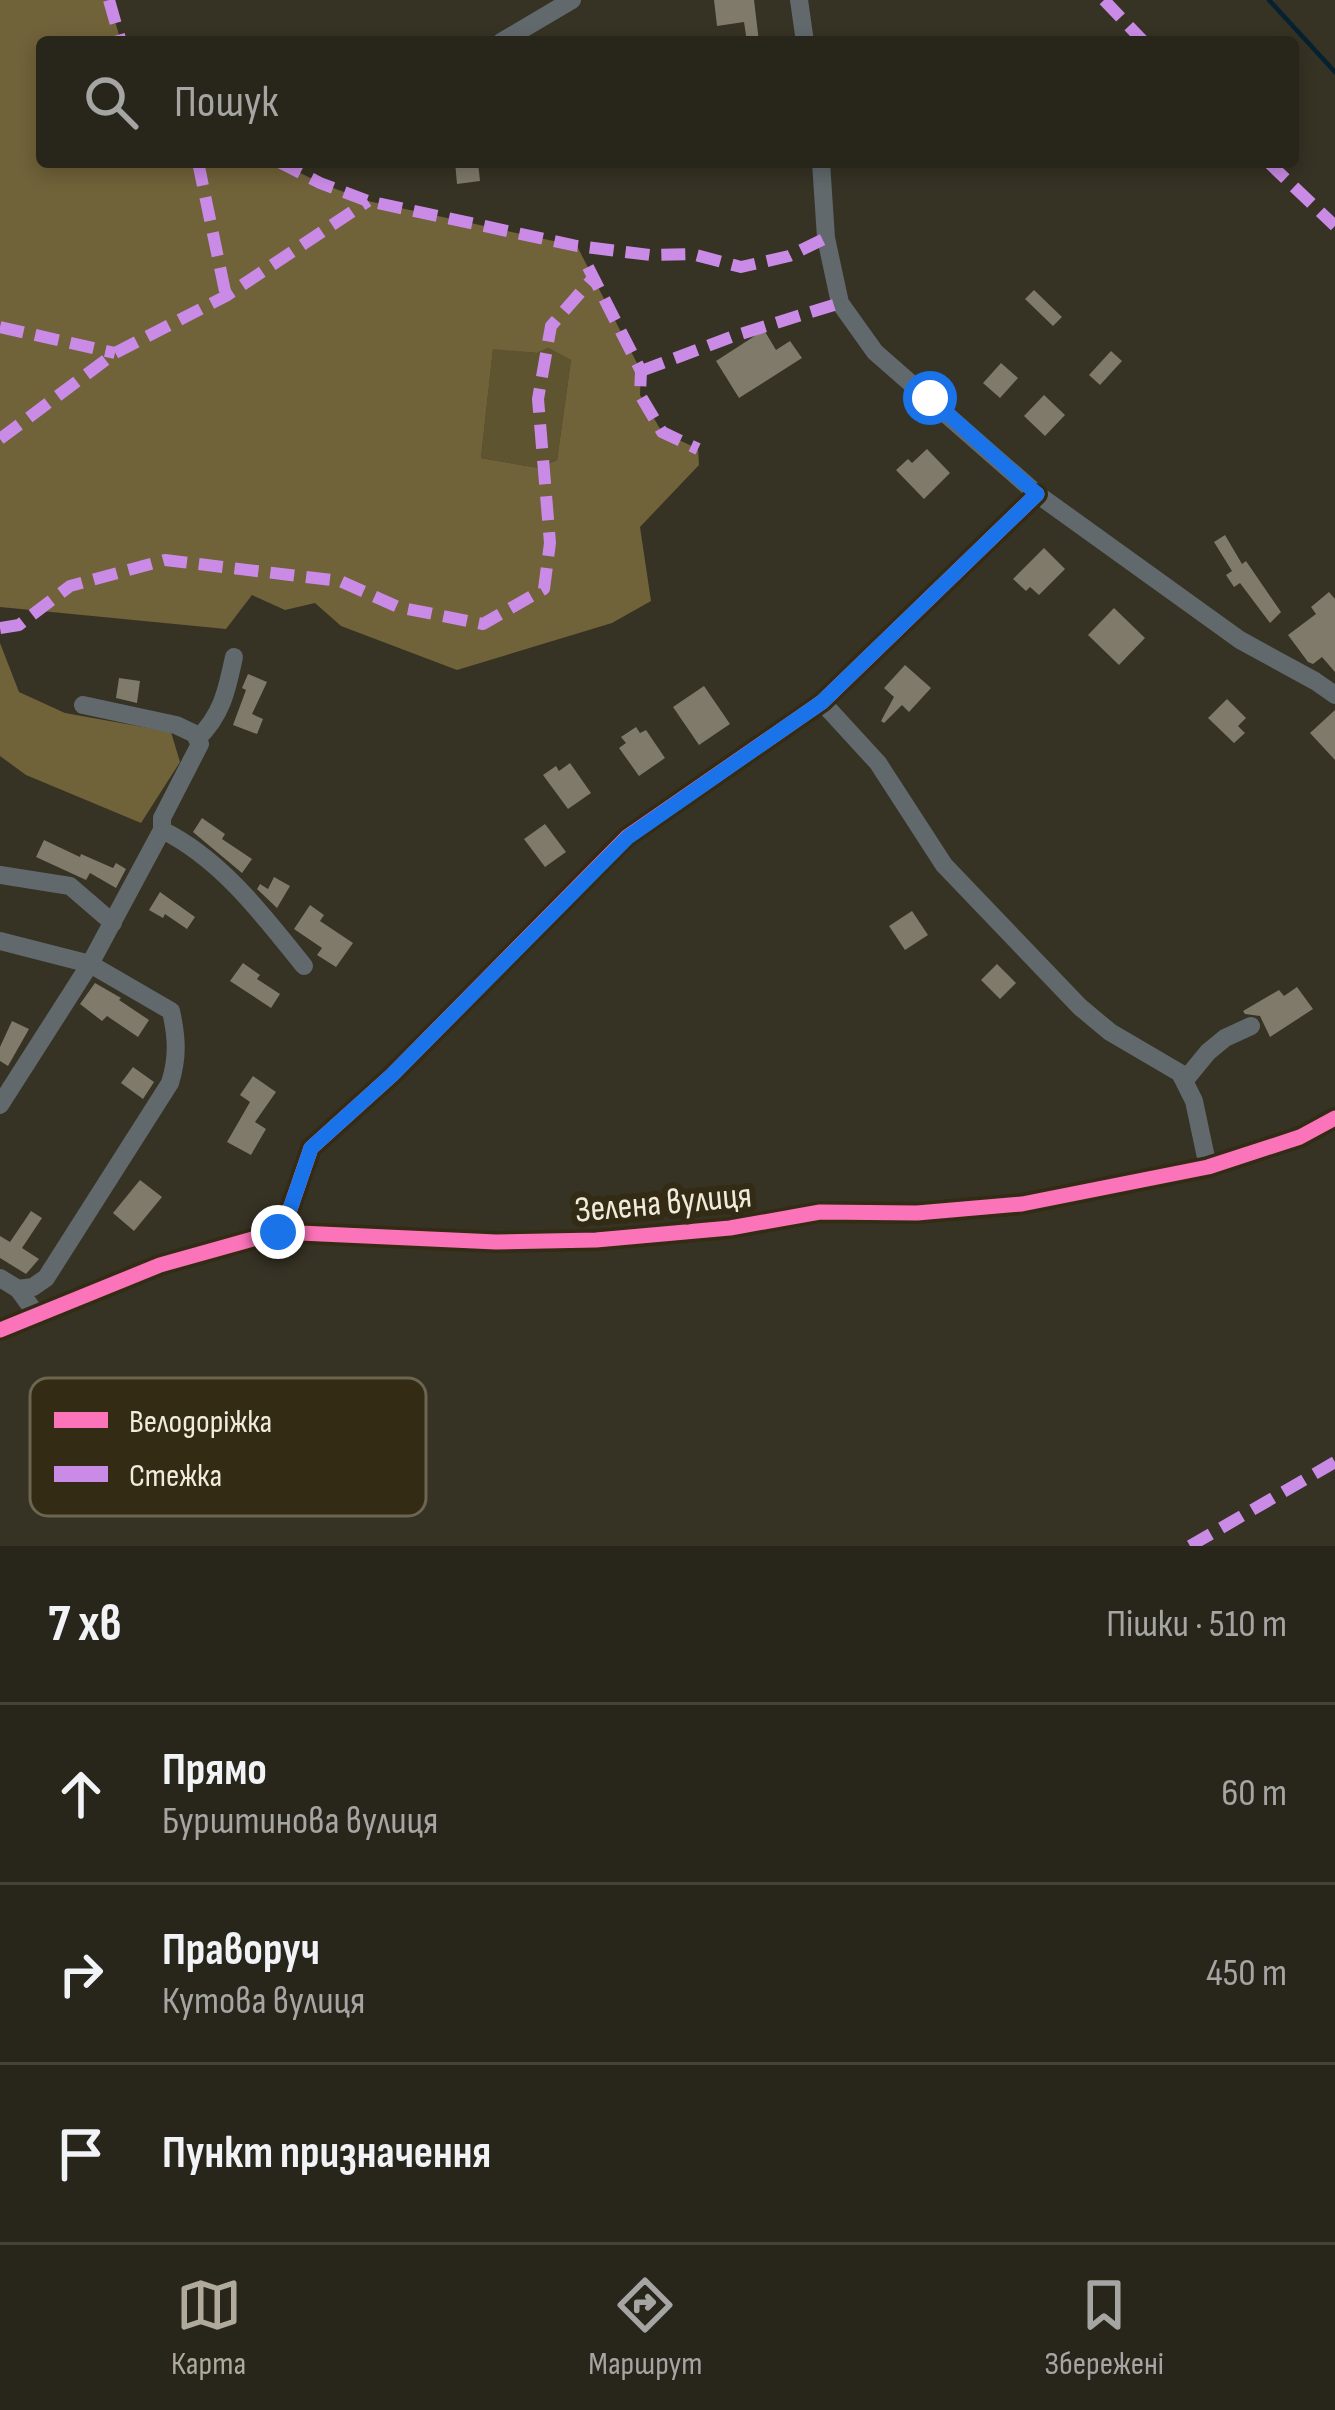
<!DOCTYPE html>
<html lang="uk">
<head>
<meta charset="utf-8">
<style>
  :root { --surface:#28261b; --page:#343228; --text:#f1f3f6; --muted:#a5a5a3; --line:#44433a; --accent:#afaa9c }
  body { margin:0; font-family:"Sofia Sans Condensed",sans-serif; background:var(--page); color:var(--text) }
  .stop { position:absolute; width:36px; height:36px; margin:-27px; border:9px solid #1a73e8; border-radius:50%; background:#fff }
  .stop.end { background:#1a73e8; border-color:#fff; box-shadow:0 3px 12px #0008 }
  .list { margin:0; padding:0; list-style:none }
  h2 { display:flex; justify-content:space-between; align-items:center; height:156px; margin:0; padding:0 48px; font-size:51px }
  h2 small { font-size:39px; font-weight:400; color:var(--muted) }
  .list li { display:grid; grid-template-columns:78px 1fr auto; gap:36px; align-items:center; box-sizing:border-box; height:180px; padding:0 48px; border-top:3px solid var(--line) }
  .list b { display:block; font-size:45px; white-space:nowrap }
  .list p { margin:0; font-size:39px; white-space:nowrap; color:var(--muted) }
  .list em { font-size:39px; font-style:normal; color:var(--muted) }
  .icon { flex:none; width:66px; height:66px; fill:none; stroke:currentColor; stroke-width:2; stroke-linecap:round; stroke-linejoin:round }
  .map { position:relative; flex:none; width:1335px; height:1546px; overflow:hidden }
  .search { position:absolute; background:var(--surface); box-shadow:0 6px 18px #0003; left:36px; right:36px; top:36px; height:132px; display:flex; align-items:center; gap:30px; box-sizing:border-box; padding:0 42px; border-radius:12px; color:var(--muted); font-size:45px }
  .sheet { height:696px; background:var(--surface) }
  nav { display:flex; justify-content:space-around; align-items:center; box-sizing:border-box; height:168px; border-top:3px solid var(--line); background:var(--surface); font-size:33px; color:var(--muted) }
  nav a { display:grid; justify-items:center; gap:6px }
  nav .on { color:var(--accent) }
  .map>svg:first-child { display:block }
  .green { fill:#5f5430 }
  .forest { fill:#706239; fill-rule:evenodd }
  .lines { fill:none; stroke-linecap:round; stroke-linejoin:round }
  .stream { stroke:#052132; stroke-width:4.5 }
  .building { fill:#7f7a6a }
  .street { stroke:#61696c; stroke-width:18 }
  .quiet { stroke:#ca8be6; stroke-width:12; stroke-dasharray:24 12; stroke-linecap:butt }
  .cycleway-casing { stroke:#332b13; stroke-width:22 }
  .cycleway { stroke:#fb73b8; stroke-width:15 }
  .route { stroke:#1a73e8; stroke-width:15 }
  .labels { text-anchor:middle; stroke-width:12; stroke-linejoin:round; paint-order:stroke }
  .street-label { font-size:36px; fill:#f0ebdc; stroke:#332b13 }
  .key { fill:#332b13; stroke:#6c654f; stroke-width:3 }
  .key-label { font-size:33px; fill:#f0ebdc }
</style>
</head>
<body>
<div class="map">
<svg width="1335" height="1546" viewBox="0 0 1335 1546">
  <rect width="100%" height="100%" fill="#363224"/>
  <polygon class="green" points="493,348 537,353 548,348 571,360 557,460 539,468 481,458"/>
  <g class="forest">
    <path d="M0,0H109L121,42H42V162H279L320,183L368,201L577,246L641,371L640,395L662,432L698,449L699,465L640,527L651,601L612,623L457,670L341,626L315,603L285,610L252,595L226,629L0,607ZM548,348L571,360L557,460L539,468L481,458L493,349L537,353Z"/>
    <polygon points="0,643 19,692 65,713 171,732 180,762 141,823 26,775 0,756"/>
  </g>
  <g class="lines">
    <polyline class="stream" points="1269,0 1335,72"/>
  </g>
  <g class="building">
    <polygon points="714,0 754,0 759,42 747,42 744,22 717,26"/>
    <polygon points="455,162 478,162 480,181 457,184"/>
    <polygon points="1034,290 1062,317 1053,326 1025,299"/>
    <polygon points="764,330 776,350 790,341 802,358 739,398 716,361"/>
    <polygon points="1111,351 1122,361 1100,385 1089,375"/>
    <polygon points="1001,363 1018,378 1000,398 983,383"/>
    <polygon points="1044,395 1065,415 1045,436 1024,416"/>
    <polygon points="927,449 950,473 924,499 896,470 908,459 912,463"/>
    <polygon points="1225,535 1242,564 1246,561 1281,612 1270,623 1240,583 1234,587 1226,575 1232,571 1214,542"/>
    <polygon points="1044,548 1065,569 1039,595 1030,587 1026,591 1013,579"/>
    <polygon points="1329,592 1335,599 1335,672 1322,657 1313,664 1308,662 1288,635 1316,614 1311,607"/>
    <polygon points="1114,608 1145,638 1119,665 1088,635"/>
    <polygon points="905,665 931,688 909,712 902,705 884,723 881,721 894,697 884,688"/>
    <polygon points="248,674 267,682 252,714 263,719 257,734 233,725 246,690 242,688"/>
    <polygon points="119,678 140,681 137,703 116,698"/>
    <polygon points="704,686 730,724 699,745 673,707"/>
    <polygon points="1227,699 1246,718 1238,726 1245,733 1234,743 1208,718"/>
    <polygon points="1335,710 1335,760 1310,733"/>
    <polygon points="636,727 640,733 646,730 665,758 639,776 619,748 626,743 621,737"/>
    <polygon points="570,763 591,793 568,809 543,775 556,766 559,771"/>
    <polygon points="202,818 225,834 222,839 252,859 242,873 193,832"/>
    <polygon points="545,824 566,852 545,867 524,839"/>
    <polygon points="44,840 80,857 81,854 113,868 116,863 126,869 116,888 90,873 86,880 36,857"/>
    <polygon points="274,877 290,886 277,908 257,889 260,884 268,889"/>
    <polygon points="160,892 195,917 187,929 165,914 163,918 149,910"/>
    <polygon points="310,905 324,915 320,921 353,943 336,967 317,955 322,948 294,929"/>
    <polygon points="912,911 928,935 905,950 889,926"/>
    <polygon points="243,963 260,975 257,979 280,994 271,1008 230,981"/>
    <polygon points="997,964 1016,983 1000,999 981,980"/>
    <polygon points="95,983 121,998 119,1000 149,1020 138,1037 107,1016 102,1021 80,1004"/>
    <polygon points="1297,987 1313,1009 1270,1037 1260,1016 1245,1014 1243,1011 1279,990 1284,996"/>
    <polygon points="12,1021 29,1029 8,1066 0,1061 0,1047"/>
    <polygon points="133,1067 154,1082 143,1099 121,1083"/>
    <polygon points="253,1076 276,1092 255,1122 266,1129 251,1155 227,1142 250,1102 240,1095"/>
    <polygon points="140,1180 162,1197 134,1231 113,1213"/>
    <polygon points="31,1211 42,1218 22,1248 39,1259 26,1274 0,1258 0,1236 10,1242"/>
  </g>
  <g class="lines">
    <g class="street">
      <polyline points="799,0 805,42"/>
      <polyline points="501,42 572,0"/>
      <polyline points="821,162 826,238 840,303 875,352 1037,494 1240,640 1315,681 1335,695"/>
      <polyline points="822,702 878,763 944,865 1080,1007 1110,1032 1180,1073 1194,1101 1208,1167"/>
      <polyline points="83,705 176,725 195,734 200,744 162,818 162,830"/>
      <path d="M197,739C222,715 227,690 234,657"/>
      <polyline points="0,875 70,886 113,923"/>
      <path d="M0,941L90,964L171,1011C177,1038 178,1057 170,1083L46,1278L33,1287L18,1289"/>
      <polyline points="1185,1080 1208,1052 1225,1038 1251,1026"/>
      <path d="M0,1105L90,964L162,830C220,858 264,916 304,966"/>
      <polyline points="278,1232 289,1212 311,1148 392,1075 627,837 822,702 1037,494"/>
      <polyline points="0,1278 18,1289 37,1315"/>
      <polyline points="0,1330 160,1265 278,1232 496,1242 596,1240 730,1228 820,1212 917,1213 1022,1204 1208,1167 1300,1137 1335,1118"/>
    </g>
    <g class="quiet">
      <polyline points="109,0 121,42"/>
      <polyline points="1104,0 1144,42"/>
      <polyline points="198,162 226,296"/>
      <polyline points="279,162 320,183 368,201 577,246 650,255 692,254 741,267 789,256 826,238"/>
      <polyline points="1268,162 1335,226"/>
      <polyline points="588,267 641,371 640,395 662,432 698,449"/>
      <polyline points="0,327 115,353"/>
      <polyline points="641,371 734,336 840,303"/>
      <polyline points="0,439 115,353 226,296 368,201"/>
      <polyline points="0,628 19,625 70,586 165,560 340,581 398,607 483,624 544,589 550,543 538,399 551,326 593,278"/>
      <polyline points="1190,1546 1335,1462"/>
    </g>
    <g class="cycleway-casing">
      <g id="cycleway">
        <polyline points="278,1232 289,1212 311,1148 392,1075 627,837 822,702 1037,494"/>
        <polyline points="0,1330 160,1265 278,1232 496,1242 596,1240 730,1228 820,1212 917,1213 1022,1204 1208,1167 1300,1137 1335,1118"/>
      </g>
    </g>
    <use href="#cycleway" class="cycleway"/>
  </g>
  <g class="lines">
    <polyline class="route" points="278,1232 289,1212 311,1148 392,1075 628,837 822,702 1037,494 930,398"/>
  </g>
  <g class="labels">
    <g class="street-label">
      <text transform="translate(663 1201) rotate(-5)" y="13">Зелена вулиця</text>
    </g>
  </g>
  <rect x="30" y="1378" width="396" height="138" rx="18" class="key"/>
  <rect x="54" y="1412" width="54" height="16" fill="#fb73b8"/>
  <rect x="54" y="1466" width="54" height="16" fill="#ca8be6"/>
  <g class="key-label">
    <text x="129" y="1432">Велодоріжка</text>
    <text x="129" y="1486">Стежка</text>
  </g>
</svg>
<div class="stop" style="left:930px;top:398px"></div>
<div class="stop end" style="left:278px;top:1232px"></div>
<div class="search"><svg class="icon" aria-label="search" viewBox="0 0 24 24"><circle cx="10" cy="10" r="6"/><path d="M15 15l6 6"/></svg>Пошук</div>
</div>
<section class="sheet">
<h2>7 хв<small>Пішки · 510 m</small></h2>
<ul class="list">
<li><svg class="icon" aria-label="ahead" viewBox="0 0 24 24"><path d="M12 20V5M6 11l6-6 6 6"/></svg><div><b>Прямо</b><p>Бурштинова вулиця</p></div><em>60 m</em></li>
<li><svg class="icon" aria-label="right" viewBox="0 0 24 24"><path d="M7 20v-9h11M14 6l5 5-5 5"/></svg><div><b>Праворуч</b><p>Кутова вулиця</p></div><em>450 m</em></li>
<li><svg class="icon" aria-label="arrive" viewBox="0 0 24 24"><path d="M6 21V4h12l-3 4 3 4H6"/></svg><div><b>Пункт призначення</b></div></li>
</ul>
</section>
<nav>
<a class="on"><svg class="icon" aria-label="map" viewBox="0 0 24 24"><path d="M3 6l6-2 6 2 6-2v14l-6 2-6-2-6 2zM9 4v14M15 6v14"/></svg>Карта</a>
<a><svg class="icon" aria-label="directions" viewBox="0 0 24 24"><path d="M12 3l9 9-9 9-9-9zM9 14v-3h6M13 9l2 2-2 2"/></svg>Маршрут</a>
<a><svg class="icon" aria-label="saved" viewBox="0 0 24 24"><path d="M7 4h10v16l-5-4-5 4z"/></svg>Збережені</a>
</nav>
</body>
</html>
